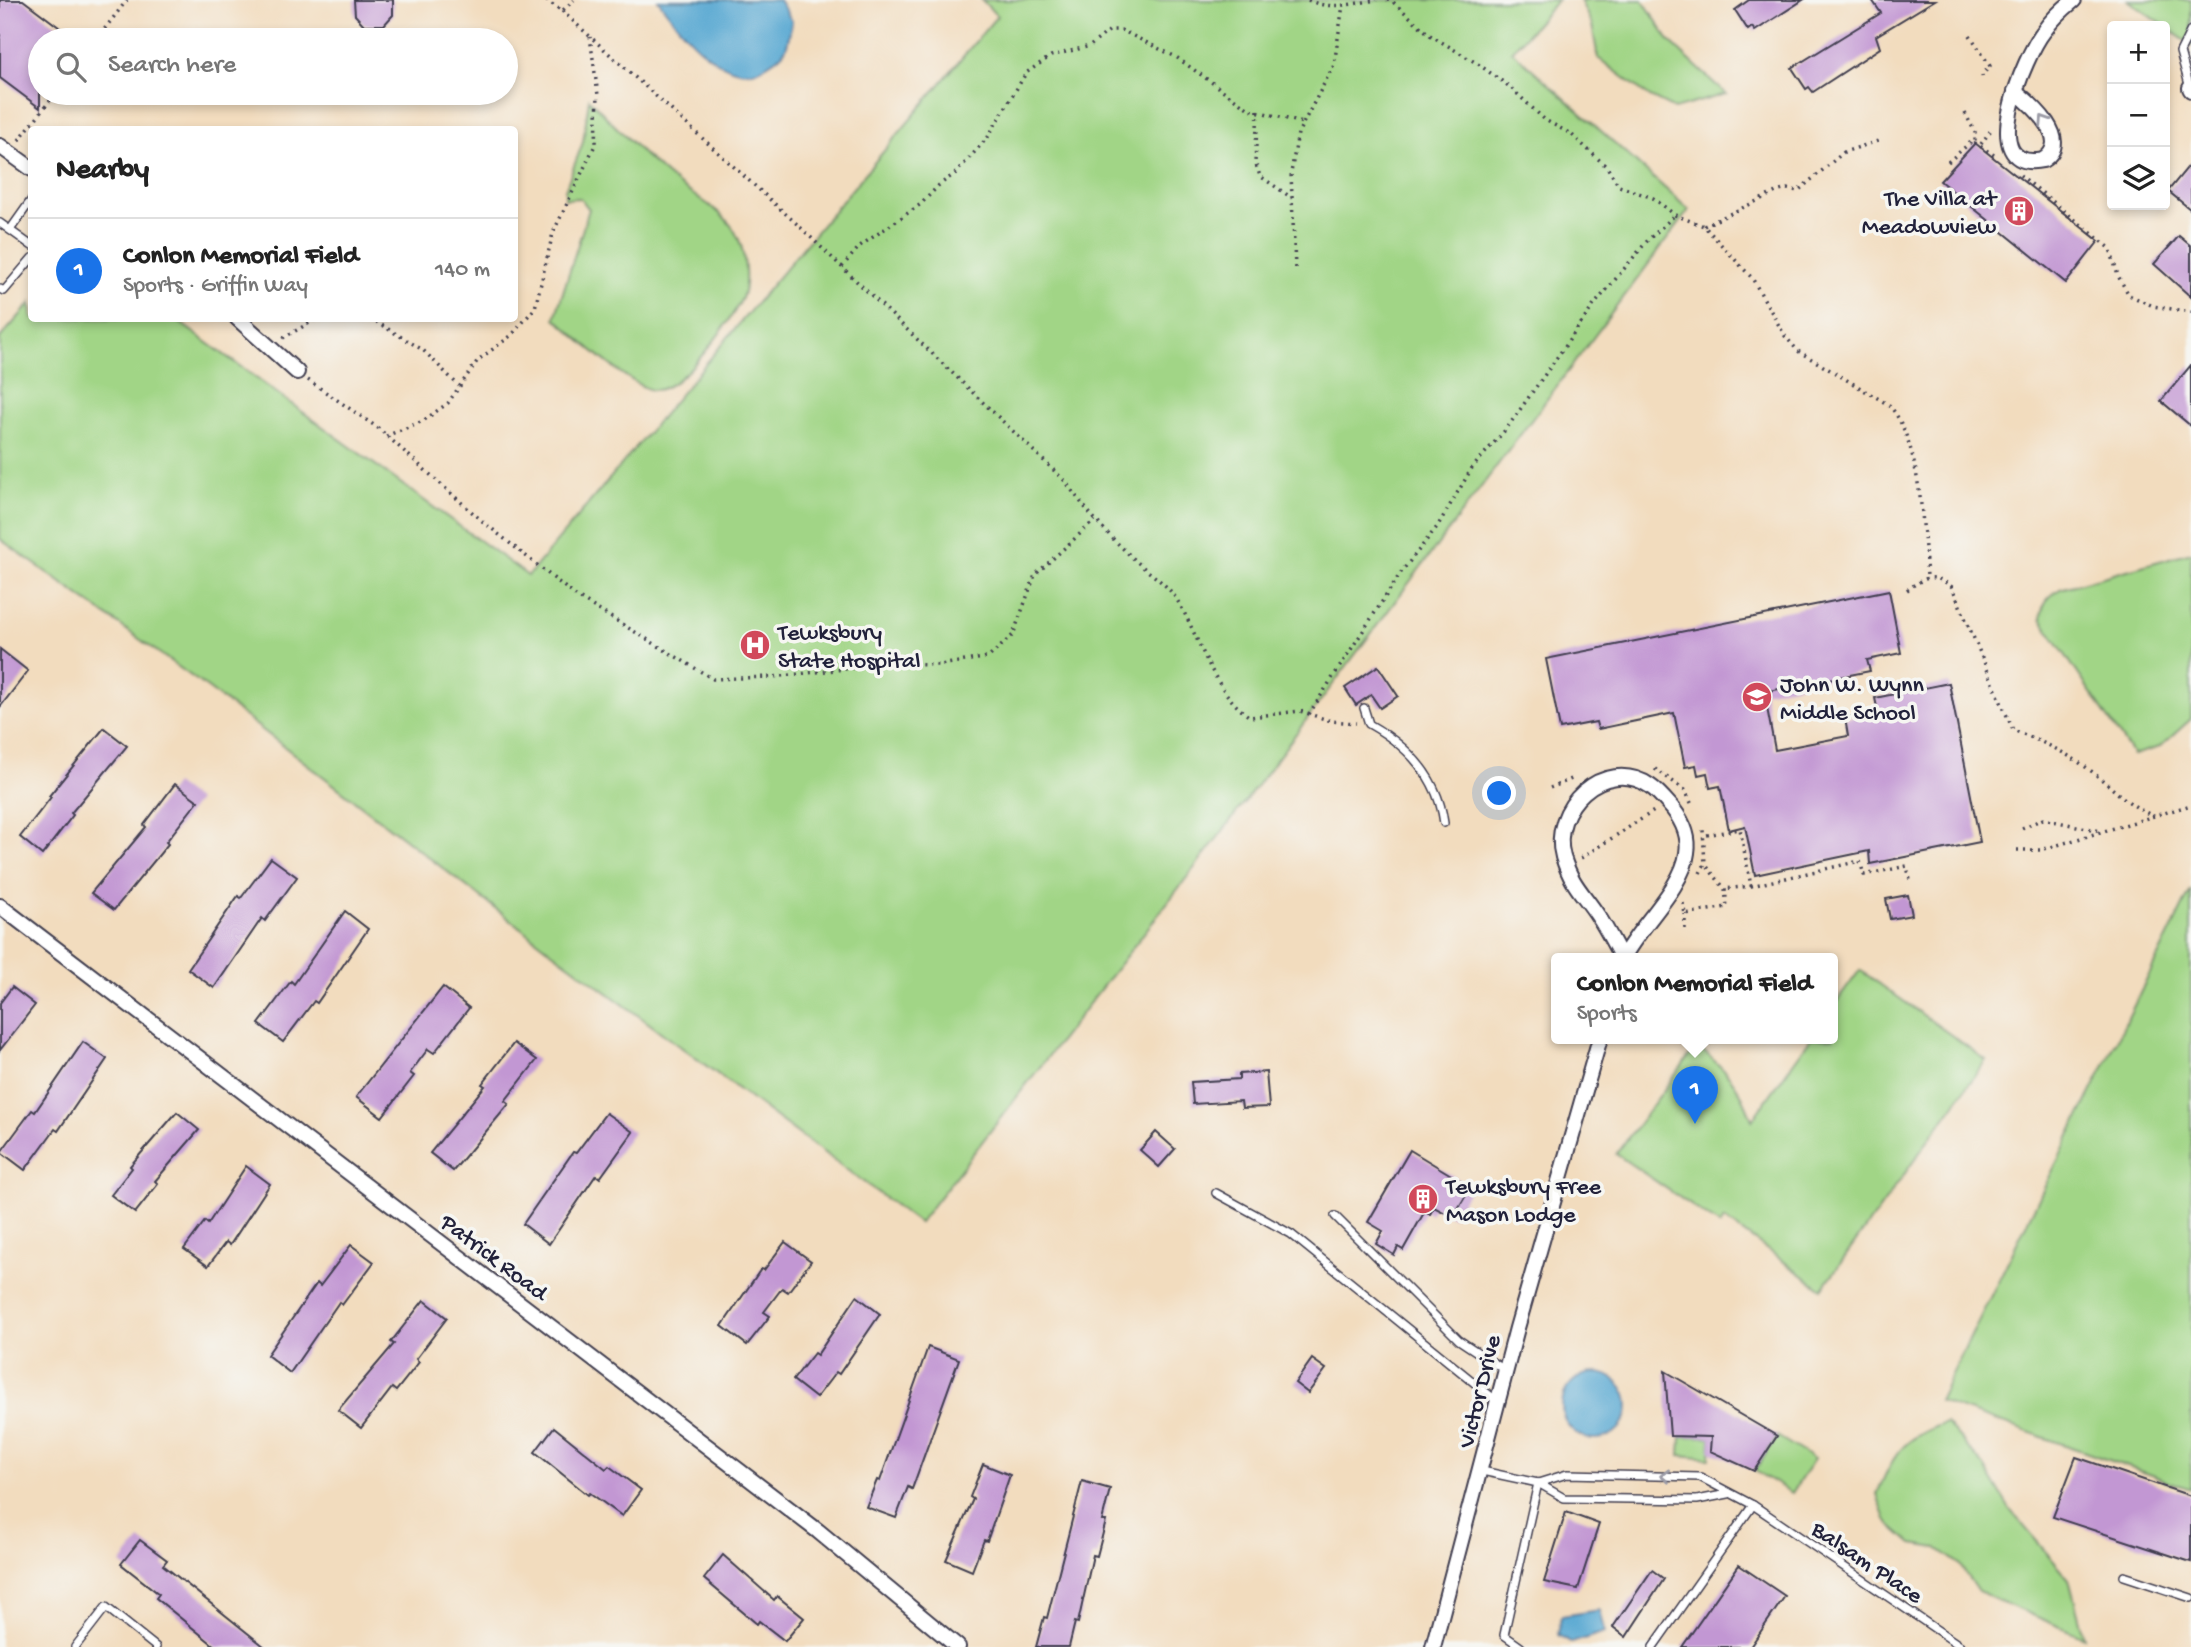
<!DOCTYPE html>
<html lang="en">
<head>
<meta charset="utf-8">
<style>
  :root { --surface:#fff; --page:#f2f2f2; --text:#222; --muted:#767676; --line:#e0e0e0; --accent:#1a73e8 }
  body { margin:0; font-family:"Gochi Hand",sans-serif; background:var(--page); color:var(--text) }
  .controls { position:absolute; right:21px; top:21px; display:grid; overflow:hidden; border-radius:7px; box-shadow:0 4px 10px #0003 }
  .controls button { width:63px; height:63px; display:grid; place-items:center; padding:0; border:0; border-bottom:2px solid var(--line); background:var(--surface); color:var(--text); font:35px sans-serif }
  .you { position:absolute; left:1500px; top:794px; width:24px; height:24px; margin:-18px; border:5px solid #fff; border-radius:50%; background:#1a73e8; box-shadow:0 0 0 10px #1a73e833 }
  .badge { display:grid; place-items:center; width:46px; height:46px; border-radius:50%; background:var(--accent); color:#fff; font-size:23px; font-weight:700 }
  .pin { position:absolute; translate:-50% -58px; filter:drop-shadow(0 2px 4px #0008) }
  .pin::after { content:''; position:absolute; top:37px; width:24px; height:21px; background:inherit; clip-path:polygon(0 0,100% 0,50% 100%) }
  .popup { position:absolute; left:1551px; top:953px; width:287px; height:91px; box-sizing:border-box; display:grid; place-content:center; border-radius:7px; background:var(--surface); filter:drop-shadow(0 2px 5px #0005); font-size:23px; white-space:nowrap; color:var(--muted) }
  .popup b { font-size:26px; color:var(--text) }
  .popup::after { content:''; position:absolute; left:50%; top:100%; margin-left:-14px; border:14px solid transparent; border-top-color:var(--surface) }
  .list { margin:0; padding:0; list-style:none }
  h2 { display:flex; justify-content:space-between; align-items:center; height:91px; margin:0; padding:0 28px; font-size:30px }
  h2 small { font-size:23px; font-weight:400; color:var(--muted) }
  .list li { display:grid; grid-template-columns:46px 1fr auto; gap:21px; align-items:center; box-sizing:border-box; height:105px; padding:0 28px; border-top:2px solid var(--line) }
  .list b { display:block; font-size:26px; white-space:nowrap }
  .list p { margin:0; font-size:23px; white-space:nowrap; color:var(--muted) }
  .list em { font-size:23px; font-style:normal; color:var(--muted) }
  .icon { flex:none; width:38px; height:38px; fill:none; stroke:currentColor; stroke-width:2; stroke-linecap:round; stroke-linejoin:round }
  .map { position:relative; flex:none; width:2191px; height:1647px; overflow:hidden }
  .search { position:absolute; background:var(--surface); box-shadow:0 4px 10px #0003; left:28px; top:28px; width:490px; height:77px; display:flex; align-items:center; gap:18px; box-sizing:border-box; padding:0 24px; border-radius:38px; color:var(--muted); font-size:26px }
  .panel { position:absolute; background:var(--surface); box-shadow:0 4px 10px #0003; left:28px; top:126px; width:490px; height:196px; border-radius:7px }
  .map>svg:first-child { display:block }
  .green { fill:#a1d586; stroke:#627c60; stroke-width:2 }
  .water { fill:#58a8d2; stroke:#3d6586; stroke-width:2 }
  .building { fill:#c297d3 }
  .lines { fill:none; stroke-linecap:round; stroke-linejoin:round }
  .service-casing { stroke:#413e4f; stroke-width:10 }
  .minor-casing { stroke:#413e4f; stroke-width:18 }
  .path { stroke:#413e4f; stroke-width:3.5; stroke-dasharray:2 5; stroke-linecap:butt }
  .service { stroke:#fff; stroke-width:7 }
  .minor { stroke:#fff; stroke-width:14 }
  .oneway { stroke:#9c9ca7 }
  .labels { text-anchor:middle; stroke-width:7; stroke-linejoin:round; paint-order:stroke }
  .poi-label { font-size:24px; fill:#22223b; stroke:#f6f6f2; text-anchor:start }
  .street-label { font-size:24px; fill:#22223b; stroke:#f6f6f2 }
</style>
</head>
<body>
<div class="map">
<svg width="2191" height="1647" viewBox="0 0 2191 1647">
  <rect width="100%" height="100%" fill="#f6f6f2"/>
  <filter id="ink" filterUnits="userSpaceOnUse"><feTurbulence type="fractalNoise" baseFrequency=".0143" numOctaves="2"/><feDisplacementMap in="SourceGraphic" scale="14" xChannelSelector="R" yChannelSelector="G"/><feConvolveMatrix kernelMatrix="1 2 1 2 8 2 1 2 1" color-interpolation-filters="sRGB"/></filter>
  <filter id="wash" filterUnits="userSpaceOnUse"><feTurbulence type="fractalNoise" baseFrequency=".00686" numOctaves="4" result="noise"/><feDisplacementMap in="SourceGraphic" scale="28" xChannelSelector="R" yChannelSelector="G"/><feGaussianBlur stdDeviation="1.57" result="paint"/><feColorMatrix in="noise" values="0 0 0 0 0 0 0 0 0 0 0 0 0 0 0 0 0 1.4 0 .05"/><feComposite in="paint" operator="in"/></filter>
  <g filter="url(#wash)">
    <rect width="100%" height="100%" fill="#f2dcbe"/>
    <g class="green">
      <polygon points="982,0 1558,0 1512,51 1689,210 1216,840 919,1223 551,951 209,689 0,539 0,338 31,303 32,318 175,319 528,576 997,16"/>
      <polygon points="1580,0 1643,0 1669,41 1726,94 1674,109 1650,97 1598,58 1592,25"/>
      <polygon points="2128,0 2191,0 2191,45"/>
      <path d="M589,99C614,125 638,150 665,174C689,196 726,207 739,240C745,254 748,284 742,298C731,321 680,393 653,390C633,388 571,333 555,318L589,209L580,198L565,199V190L583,142Z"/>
      <path d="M2191,552V719L2160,747L2133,755L2041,619C2042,603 2048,597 2060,589Z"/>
      <polygon points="2191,890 2191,1489 1939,1401"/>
      <path d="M1860,970L1986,1060L1822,1289L1724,1219L1720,1225L1616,1154L1697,1046C1727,1070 1740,1085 1752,1120L1811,1038H1833V1007Z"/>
      <path d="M1946,1423L1984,1466L2011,1511L2069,1579L2084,1637L1978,1592L1959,1564L1937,1548L1912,1544L1887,1522L1877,1495C1892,1454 1904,1437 1946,1423Z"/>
      <polygon points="1681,1436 1711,1437 1710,1458 1680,1455"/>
      <polygon points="1777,1436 1814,1459 1792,1493 1755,1471"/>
    </g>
    <g class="water">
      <path d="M658,0H779L792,21C790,29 789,40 786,48C782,56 773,61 765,66C727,91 677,26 658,0Z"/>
      <circle cx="1595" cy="1406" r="33"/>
      <polygon points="1599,1610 1605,1632 1572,1643 1558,1635 1561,1616"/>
    </g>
    <g id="blocks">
      <g class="building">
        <polygon points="0,0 23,0 76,40 40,40 40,108 0,78"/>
        <polygon points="354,0 393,0 393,15 384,25 364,25 355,15"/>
        <polygon points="1749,0 1803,0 1755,31 1752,27 1748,30 1735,10"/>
        <polygon points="1872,0 1935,0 1876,36 1880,48 1813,92 1809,87 1806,89 1792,68 1881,13"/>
        <polygon points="1975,143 2099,241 2066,283 1940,181"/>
        <polygon points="2191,163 2191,210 2168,191"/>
        <polygon points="2179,236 2191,246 2191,297 2154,264"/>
        <polygon points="2191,365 2191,426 2161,401"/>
        <polygon points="1889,590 1901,653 1867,660 1870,671 1764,692 1775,750 1848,736 1845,718 1878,712 1875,698 1949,683 1980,842 1870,864 1869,851 1755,875 1745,826 1729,830 1720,786 1710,788 1707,773 1698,775 1696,765 1685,767 1674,713 1598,729 1596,722 1560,729 1546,659"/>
        <polygon points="0,649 28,671 0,707"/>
        <polygon points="1378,666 1398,696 1380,708 1371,695 1356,705 1345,688"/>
        <polygon points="104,728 127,746 71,813 73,815 42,855 20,837 51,797 49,796"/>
        <polygon points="175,784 198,801 166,842 168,844 114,910 91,893 146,827 144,825"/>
        <polygon points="271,858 297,877 265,921 262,918 214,988 188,969 238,896 241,898"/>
        <polygon points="1908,895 1912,915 1890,919 1886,899"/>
        <polygon points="345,911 368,929 317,1003 314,1001 283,1042 259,1024 291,981 294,984"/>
        <polygon points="12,987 35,1005 0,1050 0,1003"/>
        <polygon points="443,987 469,1008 434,1053 428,1049 410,1073 414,1076 382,1117 356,1097"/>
        <polygon points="83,1042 107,1059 58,1131 55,1129 25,1170 1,1152 32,1110 35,1112"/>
        <polygon points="514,1043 537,1060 505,1101 509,1104 453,1171 430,1153 485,1086 482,1084"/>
        <polygon points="1266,1072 1269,1107 1242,1108 1241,1101 1193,1104 1191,1082 1239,1079 1239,1074"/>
        <polygon points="177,1112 199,1130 155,1181 158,1184 135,1213 111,1195 132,1168 130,1166"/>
        <polygon points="606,1113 633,1132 600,1178 596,1175 549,1244 523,1224 573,1152 576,1153"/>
        <polygon points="1156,1132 1175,1149 1159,1167 1140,1150"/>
        <polygon points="1410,1150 1471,1187 1453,1217 1434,1207 1430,1214 1425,1211 1403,1250 1398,1247 1394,1255 1376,1244 1383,1231 1368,1222"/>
        <polygon points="246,1166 270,1184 230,1245 226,1242 208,1266 184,1249 205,1221 208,1224"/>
        <polygon points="785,1242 811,1261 788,1292 782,1288 764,1312 770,1316 747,1345 722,1326 761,1269 764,1270"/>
        <polygon points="351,1245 374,1262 342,1305 339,1302 290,1373 267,1355 317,1283 320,1286"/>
        <polygon points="857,1296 880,1314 839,1374 836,1372 816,1398 793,1380 814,1353 817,1355"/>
        <polygon points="424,1300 447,1318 416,1359 419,1362 396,1391 392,1388 361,1428 338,1410 394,1344 391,1342"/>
        <polygon points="928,1347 959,1359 912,1489 908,1487 896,1518 866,1507 877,1480 880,1481"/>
        <polygon points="1312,1359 1326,1369 1308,1393 1295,1383"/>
        <polygon points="1665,1371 1777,1436 1754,1471 1710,1451 1711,1437 1670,1436"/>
        <polygon points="554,1427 606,1469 609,1466 641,1490 622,1516 590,1493 588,1495 535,1452"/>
        <polygon points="2076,1457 2191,1496 2191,1562 2053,1517"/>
        <polygon points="983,1464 1010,1475 987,1541 984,1540 972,1571 946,1560 973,1499 970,1497"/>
        <polygon points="1082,1481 1110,1489 1102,1521 1106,1521 1097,1556 1093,1555 1078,1623 1075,1622 1069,1647 1036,1647 1044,1617 1047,1618"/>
        <polygon points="1566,1512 1599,1524 1578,1589 1544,1582"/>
        <polygon points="140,1540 167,1560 163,1565 265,1647 216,1647 156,1598 159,1594 121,1564"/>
        <polygon points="723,1555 774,1600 777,1596 804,1618 785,1641 759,1621 757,1624 704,1579"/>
        <polygon points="1739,1565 1785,1596 1750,1647 1682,1647"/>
        <polygon points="1652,1570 1664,1579 1626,1637 1613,1627"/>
      </g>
    </g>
  </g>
  <g filter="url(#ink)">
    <use href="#blocks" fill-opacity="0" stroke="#413e4f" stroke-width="2"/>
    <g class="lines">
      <g class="service-casing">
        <g id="service">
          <polyline points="2190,88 2180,52 2191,30"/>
          <polyline points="0,223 32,246"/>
          <polyline points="10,230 32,199"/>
          <polyline points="0,289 4,291 32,258"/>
          <path d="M1364,708L1369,724C1408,746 1438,777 1444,823"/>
          <polyline points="1216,1193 1291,1234 1498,1402"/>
          <polyline points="1335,1216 1459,1340 1506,1371"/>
          <polyline points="1482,1471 1538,1483 1564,1498 1697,1500 1728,1494"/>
          <polyline points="1538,1483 1567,1474 1700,1477 1753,1505 1962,1647"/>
          <polyline points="2124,1576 2191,1598"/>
          <polyline points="75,1647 106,1607 156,1647"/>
          <polyline points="1521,1647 1504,1635 1538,1483"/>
          <polyline points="1653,1647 1753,1505"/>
        </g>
      </g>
      <g class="minor-casing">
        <g id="minor">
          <polyline points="2190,88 2191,90"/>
          <path d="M2015,91C2031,104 2074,140 2043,160C1974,174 2025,55 2044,31C2052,19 2063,9 2074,0"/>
          <polyline points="0,146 32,169"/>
          <polyline points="237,318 297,372"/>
          <polyline points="0,906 818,1531 958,1647"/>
          <path d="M1622,958C1614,944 1607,929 1598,916C1583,893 1572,886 1563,857C1549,809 1604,755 1650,786C1659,792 1666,801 1673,809C1683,822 1690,836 1687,853C1683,888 1639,926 1623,958"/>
          <polyline points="1433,1647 1517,1328 1600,1038"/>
        </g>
      </g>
      <g class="path">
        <polyline points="546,0 562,11 574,0"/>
        <path d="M1308,0C1330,11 1354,3 1377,0"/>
        <path d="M1387,0L1392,1L1430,35L1478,64L1510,87L1545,120L1571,134L1607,167L1619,186L1653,198L1675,215L1704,226L1752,278L1785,336L1798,351L1889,405C1921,441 1923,529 1927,576"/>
        <path d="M562,11L798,225L1066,482C1086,511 1108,535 1134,559C1148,573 1166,582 1177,600C1200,637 1212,691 1250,717L1300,711L1331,721L1356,723"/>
        <polyline points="1970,35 1990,66 1982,75 1983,82"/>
        <polyline points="96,40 127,0"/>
        <polyline points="1258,110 1255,162 1260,176 1292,198"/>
        <polyline points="1965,113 1975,132 1975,141"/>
        <polyline points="19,140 56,93"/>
        <polyline points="1981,144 1991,130"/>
        <polyline points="1948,162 1972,141 1997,157"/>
        <polyline points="2020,175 2110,248 2118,276 2129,295 2153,306 2191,312"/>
        <polyline points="1704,226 1776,192 1787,189 1798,191 1844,152 1881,140"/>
        <polyline points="842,267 860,246 921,204 939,185 956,173 988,137 1026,73 1051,56 1090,46 1110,30 1121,30 1176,57 1249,109 1303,123"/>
        <polyline points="1295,268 1291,173 1298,133 1334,65 1343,5"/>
        <polyline points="370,318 423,350 459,386"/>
        <polyline points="283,338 318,318"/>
        <polyline points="308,380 378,428 481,520 577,597 713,679 772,677 890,664 940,665 989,657 1013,635 1035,575 1095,520"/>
        <polyline points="386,436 423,421 448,403 478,360 512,335 535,308 553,233 596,143 598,95 590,37"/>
        <path d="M1907,590C1925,577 1933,572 1952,587L2013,730C2040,741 2064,751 2087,768C2111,785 2126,805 2154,816"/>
        <polyline points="1309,714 1402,571 1437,527 1472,468 1507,428 1594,305 1648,240 1675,215"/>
        <polyline points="1655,769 1685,790 1693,807"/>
        <polyline points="1550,788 1574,778"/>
        <polyline points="2022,828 2043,819 2101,831"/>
        <polyline points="1707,835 1740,829 1751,886 1725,889"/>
        <polyline points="2017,850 2041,850 2191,805"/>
        <polyline points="1581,858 1654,811"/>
        <polyline points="1700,873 1705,864 1703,830"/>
        <polyline points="1751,886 1860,861 1864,875 1907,866 1910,880"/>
        <polyline points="1683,903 1685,914 1727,907 1725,889 1705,864"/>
        <polyline points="1685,929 1685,914"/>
      </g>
      <use href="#service" class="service"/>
      <use href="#minor" class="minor"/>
    </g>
    <defs><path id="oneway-chevron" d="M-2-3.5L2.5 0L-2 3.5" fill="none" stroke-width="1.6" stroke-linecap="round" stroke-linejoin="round" transform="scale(1.75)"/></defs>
    <g class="oneway">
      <use href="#oneway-chevron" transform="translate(2044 120) rotate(-123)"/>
      <use href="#oneway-chevron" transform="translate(1665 1476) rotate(-179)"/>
    </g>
  </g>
  <defs>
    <g id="building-disc" transform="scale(1.575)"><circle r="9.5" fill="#d1495b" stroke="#f6f6f2"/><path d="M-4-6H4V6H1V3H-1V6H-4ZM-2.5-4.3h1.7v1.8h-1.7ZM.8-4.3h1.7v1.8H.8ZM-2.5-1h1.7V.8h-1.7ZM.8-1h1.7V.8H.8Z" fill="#fff"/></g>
    <g id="hospital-disc" transform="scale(1.575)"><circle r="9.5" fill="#d1495b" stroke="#f6f6f2"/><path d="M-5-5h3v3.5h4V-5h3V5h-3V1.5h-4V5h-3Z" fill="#fff"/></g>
    <g id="school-disc" transform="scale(1.575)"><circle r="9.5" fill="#d1495b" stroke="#f6f6f2"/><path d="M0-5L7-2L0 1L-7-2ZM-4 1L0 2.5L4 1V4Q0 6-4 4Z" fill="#fff"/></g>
  </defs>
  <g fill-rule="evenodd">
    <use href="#building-disc" x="2019" y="211"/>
    <use href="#hospital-disc" x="755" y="645"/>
    <use href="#school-disc" x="1757" y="697"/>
    <use href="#building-disc" x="1423" y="1199"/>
  </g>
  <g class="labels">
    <g class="poi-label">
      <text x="1996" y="205" text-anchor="end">The Villa at<tspan x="1996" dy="28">Meadowview</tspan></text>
      <text x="778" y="639">Tewksbury<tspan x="778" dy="28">State Hospital</tspan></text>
      <text x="1780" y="691">John W. Wynn<tspan x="1780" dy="28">Middle School</tspan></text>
      <text x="1446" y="1193">Tewksbury Free<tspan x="1446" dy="28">Mason Lodge</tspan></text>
    </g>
    <g class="street-label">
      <text transform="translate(495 1256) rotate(37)" y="8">Patrick Road</text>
      <text transform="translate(1478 1391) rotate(-76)" y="8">Victor Drive</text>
      <text transform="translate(1868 1561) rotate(34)" y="8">Balsam Place</text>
    </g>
  </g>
</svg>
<div class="controls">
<button>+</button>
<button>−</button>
<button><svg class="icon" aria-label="layers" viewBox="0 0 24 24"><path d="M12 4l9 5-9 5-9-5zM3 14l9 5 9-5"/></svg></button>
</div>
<div class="you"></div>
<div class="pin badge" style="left:1695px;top:1124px">1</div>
<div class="popup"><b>Conlon Memorial Field</b>Sports</div>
<div class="search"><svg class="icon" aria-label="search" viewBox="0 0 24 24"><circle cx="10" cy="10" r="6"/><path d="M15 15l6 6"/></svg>Search here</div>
<section class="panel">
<h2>Nearby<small></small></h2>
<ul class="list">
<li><span class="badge">1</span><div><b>Conlon Memorial Field</b><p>Sports · Griffin Way</p></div><em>140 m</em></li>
</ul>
</section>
</div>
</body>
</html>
